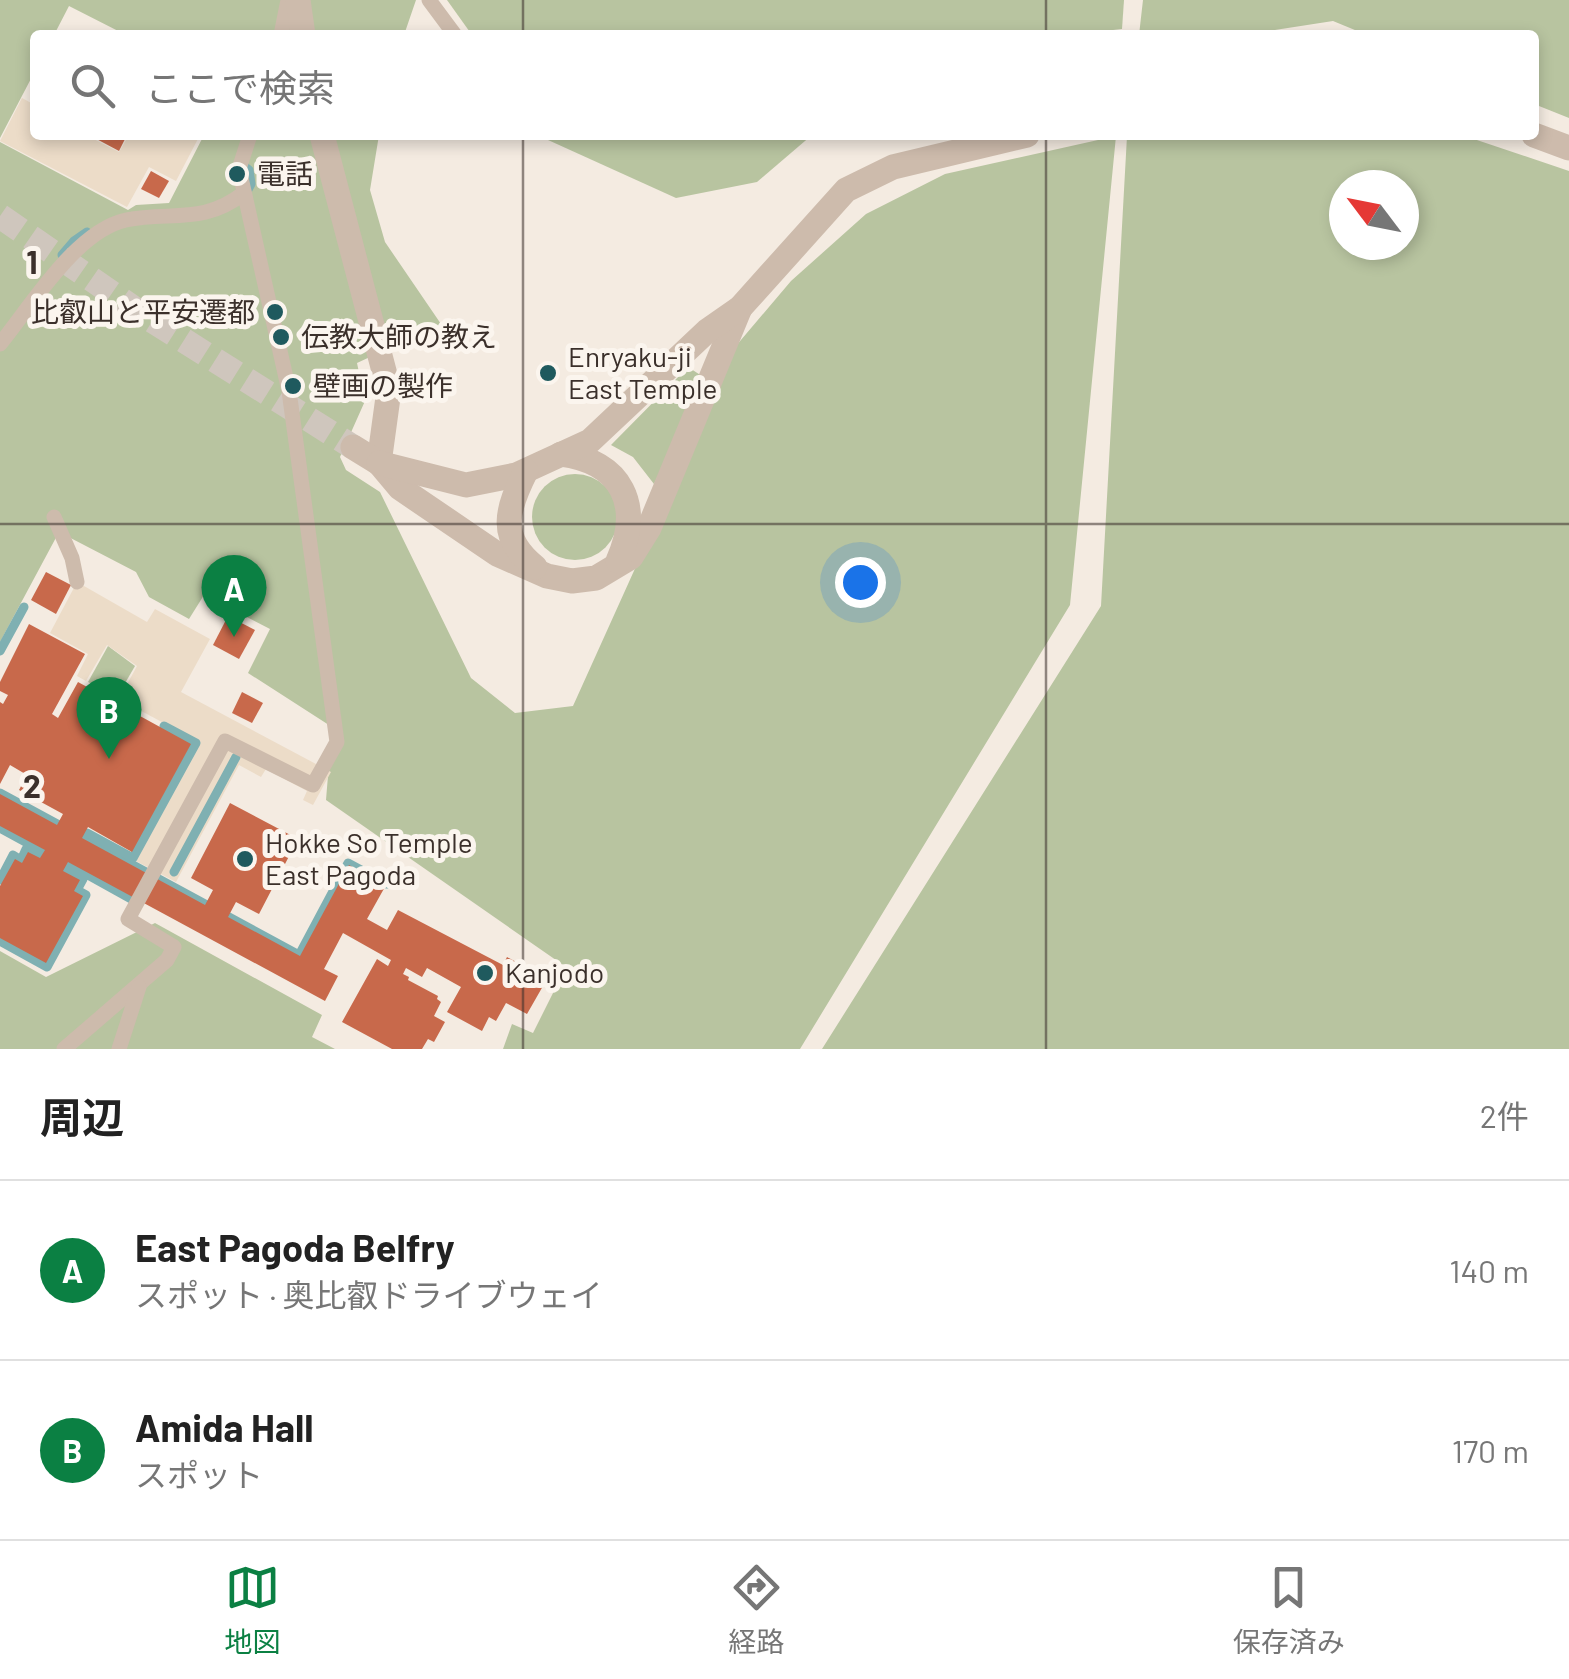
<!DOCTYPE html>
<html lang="ja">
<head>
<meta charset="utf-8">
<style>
  :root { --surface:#fff; --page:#f6f6f6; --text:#222; --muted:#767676; --line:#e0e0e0; --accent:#0b8043 }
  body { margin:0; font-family:Barlow,"Noto Sans JP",sans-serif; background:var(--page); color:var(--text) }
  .compass { position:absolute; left:1329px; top:170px; width:90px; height:90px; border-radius:50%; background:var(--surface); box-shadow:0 5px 15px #0003; rotate:302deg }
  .you { position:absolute; left:860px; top:582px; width:35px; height:35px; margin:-25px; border:8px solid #fff; border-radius:50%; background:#1a73e8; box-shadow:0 0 0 15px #1a73e833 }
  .badge { display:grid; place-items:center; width:65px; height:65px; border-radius:50%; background:var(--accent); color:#fff; font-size:32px; font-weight:700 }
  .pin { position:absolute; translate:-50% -82px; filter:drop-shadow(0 2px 5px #0008) }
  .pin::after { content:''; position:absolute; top:52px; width:35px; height:30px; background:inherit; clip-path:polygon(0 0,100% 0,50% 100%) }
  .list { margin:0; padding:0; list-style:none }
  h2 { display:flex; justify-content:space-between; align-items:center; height:130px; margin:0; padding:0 40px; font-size:42px }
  h2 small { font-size:32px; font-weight:400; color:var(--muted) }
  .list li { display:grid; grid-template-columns:65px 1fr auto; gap:30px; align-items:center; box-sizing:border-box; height:180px; padding:0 40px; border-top:2px solid var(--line) }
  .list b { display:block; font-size:38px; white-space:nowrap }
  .list p { margin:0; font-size:32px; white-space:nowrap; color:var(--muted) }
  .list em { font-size:32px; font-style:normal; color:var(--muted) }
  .icon { flex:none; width:55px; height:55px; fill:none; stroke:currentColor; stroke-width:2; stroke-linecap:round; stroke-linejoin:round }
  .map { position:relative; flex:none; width:1569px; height:1049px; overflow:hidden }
  .search { position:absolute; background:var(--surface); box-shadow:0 5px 15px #0003; left:30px; right:30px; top:30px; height:110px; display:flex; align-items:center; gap:25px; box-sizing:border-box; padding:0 35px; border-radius:10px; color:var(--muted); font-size:38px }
  .sheet { height:490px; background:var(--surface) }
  nav { display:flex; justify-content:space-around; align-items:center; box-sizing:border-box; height:140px; border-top:2px solid var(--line); background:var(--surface); font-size:28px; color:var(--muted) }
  nav a { display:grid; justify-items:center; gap:5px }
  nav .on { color:var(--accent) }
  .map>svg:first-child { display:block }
  .green { fill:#b8c4a0; fill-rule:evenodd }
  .plaza { fill:#ecdcc8 }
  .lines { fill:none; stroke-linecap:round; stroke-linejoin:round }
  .stream { stroke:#7fb0b2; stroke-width:9 }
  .building { fill:#c8694b }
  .tertiary-tunnel { stroke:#cfc6bd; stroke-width:25; stroke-dasharray:25 12; stroke-linecap:butt }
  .service { stroke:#cdbbac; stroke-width:15 }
  .minor { stroke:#cdbbac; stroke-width:25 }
  .tertiary { stroke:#cdbbac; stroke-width:25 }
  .grid { fill:none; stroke:#3b302b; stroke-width:2.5; stroke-opacity:0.55 }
  .poi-dot { fill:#1f5a5e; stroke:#fbf5ee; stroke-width:4 }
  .labels { text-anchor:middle; stroke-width:10; stroke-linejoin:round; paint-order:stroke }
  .poi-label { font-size:28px; fill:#3b302b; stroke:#fbf5ee; text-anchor:start }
  .grid-label { font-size:32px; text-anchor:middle; font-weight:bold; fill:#3b302b; stroke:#fbf5ee; stroke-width:10; stroke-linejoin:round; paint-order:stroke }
</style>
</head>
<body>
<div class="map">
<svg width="1569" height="1049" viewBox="0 0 1569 1049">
  <rect width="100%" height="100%" fill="#f4ebe1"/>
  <g class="green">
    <polygon points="0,0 416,0 404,35 126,35 69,6 54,35 35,35 35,71 0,138"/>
    <polygon points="447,0 1124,0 1122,29 1068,35 472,35"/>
    <polygon points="1143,0 1569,0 1569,118 1534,104 1534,35 1367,35 1333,21 1242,35 1139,35"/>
    <polygon points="204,135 379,135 370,190 385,242 441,324 357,363 365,401 340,457 346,470 380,492 471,678 515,713 573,706 735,347 791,281 866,214 945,174 1116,136 1070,605 800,1049 503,1049 512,1024 533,1033 566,967 326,800 332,727 248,673 270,629 204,595 189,619 149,597 136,572 59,532 0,642 0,142 128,210 136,205 169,203"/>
    <polygon points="544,135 812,135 757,182 676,198 548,140"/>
    <path d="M1462,135L1569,171V1049H822L1101,606L1127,136ZM1344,185H1404V245H1344Z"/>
    <polygon points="688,367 705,378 654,484 633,457 611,445"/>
    <circle cx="575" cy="517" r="43"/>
    <polygon points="108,646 135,666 117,697 88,682"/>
    <polygon points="155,923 322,1015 312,1037 335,1049 0,1049 0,951 46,977"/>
  </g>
  <g class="plaza">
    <polygon points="22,98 35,105 35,135 86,135 119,152 129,135 200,135 176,181 149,167 127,207 0,141"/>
    <polygon points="77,582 147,622 155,609 210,639 181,692 331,772 313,805 303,800 307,791 266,769 261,777 239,765 176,882 136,861 199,742 119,699 137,666 107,645 86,681 77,676 88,654 50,633"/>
  </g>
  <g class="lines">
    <g class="stream">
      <polyline points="239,162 249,170 251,184 245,195"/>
      <polyline points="62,255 74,241 87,232"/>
      <polyline points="0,651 24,607"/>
      <polyline points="0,793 299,955 348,863 387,884"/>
      <polyline points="0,828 42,851 40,855 26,849 21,860 13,855 0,880"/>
      <polyline points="87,833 133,858 196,743 164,726"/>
      <polyline points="174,872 236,757"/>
      <polyline points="0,941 47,967 86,895 77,890 83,879 67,871 70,865 133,900"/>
    </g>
  </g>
  <g class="building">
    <polygon points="89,135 127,135 119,151"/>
    <polygon points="151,171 169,181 159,198 141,189"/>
    <polygon points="46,572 71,585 56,614 31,600"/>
    <polygon points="228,616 255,630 239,659 213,645"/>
    <polygon points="29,624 85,654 52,714 58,718 78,682 191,744 132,852 88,827 82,838 205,905 213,890 191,878 230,803 298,839 259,914 236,902 228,917 300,956 349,865 386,885 367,919 387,930 398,910 503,965 507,957 547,979 527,1014 506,1003 496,1021 489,1017 482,1031 447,1012 461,987 427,968 422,977 406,968 403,974 409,977 408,980 438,996 437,999 441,1002 434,1016 445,1022 434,1042 428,1039 422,1049 392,1049 342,1022 377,959 388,966 391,960 343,933 324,969 338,976 325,1001 68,862 63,871 80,880 74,891 83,896 46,963 0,938 0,886 15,859 22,863 28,852 40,858 45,850 0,826 0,794 57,825 63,814 19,790 27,775 10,765 0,784 0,702 3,704 8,695 0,691 0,682"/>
    <polygon points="242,692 263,703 252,723 232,713"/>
  </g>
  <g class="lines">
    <polyline class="tertiary-tunnel" points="0,216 142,314 353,447"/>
    <g class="service">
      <polyline points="429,0 455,35"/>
      <polyline points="281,35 288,0"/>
      <path d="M0,344C31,306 76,231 126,220C171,211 203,225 244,193"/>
      <polyline points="54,517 72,558 77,582"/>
      <polyline points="64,1049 167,960 174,947 128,919 225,741 313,785 337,742 289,391 239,169 250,135"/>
      <polyline points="119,1049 139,987"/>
    </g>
    <g class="minor">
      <polyline points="298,0 303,35"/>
      <polyline points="322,135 389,390 379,463"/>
    </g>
    <g class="tertiary">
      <polyline points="1534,135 1569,148"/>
      <polyline points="353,447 379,463 400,488 497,554 547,576 572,581 596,578 631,557 649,528 740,308"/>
      <path d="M561,454C622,462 643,505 618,561"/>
      <polyline points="379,463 466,485 516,475 590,441 707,331 740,308 846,190 893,167 1027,135"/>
      <path d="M526,471C507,509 497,537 535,567"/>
    </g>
  </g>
  <path class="grid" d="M523,0V35M1046,0V35M523,135V1049M1046,135V1049M0,524H1569"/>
  <g class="poi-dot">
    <circle cx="237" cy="174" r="10"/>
    <circle cx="275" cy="312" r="10"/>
    <circle cx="281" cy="337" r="10"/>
    <circle cx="548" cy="373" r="10"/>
    <circle cx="293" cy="386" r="10"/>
    <circle cx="245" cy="859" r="10"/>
    <circle cx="485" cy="973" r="10"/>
  </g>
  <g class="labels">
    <g class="poi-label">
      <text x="257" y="184">電話</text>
      <text x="255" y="322" text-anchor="end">比叡山と平安遷都</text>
      <text x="301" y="347">伝教大師の教え</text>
      <text x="568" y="367">Enryaku-ji<tspan x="568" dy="32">East Temple</tspan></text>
      <text x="313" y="396">壁画の製作</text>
      <text x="265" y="853">Hokke So Temple<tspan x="265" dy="32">East Pagoda</tspan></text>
      <text x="505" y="983">Kanjodo</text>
    </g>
  </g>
  <g class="grid-label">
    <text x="32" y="274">1</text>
    <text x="32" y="798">2</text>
  </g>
</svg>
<svg class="compass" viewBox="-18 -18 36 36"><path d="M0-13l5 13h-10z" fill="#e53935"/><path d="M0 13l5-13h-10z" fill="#767676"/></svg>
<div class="you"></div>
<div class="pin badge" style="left:234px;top:637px">A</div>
<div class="pin badge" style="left:109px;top:759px">B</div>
<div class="search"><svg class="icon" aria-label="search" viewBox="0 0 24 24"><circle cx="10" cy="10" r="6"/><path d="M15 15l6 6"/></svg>ここで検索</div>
</div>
<section class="sheet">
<h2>周辺<small>2件</small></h2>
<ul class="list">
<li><span class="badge">A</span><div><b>East Pagoda Belfry</b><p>スポット · 奥比叡ドライブウェイ</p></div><em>140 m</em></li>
<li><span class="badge">B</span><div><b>Amida Hall</b><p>スポット</p></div><em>170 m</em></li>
</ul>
</section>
<nav>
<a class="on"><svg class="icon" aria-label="map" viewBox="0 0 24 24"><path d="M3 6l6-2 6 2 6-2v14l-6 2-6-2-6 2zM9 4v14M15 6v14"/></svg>地図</a>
<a><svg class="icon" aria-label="directions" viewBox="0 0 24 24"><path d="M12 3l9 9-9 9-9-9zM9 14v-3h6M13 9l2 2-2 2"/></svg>経路</a>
<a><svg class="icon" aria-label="saved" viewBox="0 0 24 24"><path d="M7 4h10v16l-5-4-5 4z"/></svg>保存済み</a>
</nav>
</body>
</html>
